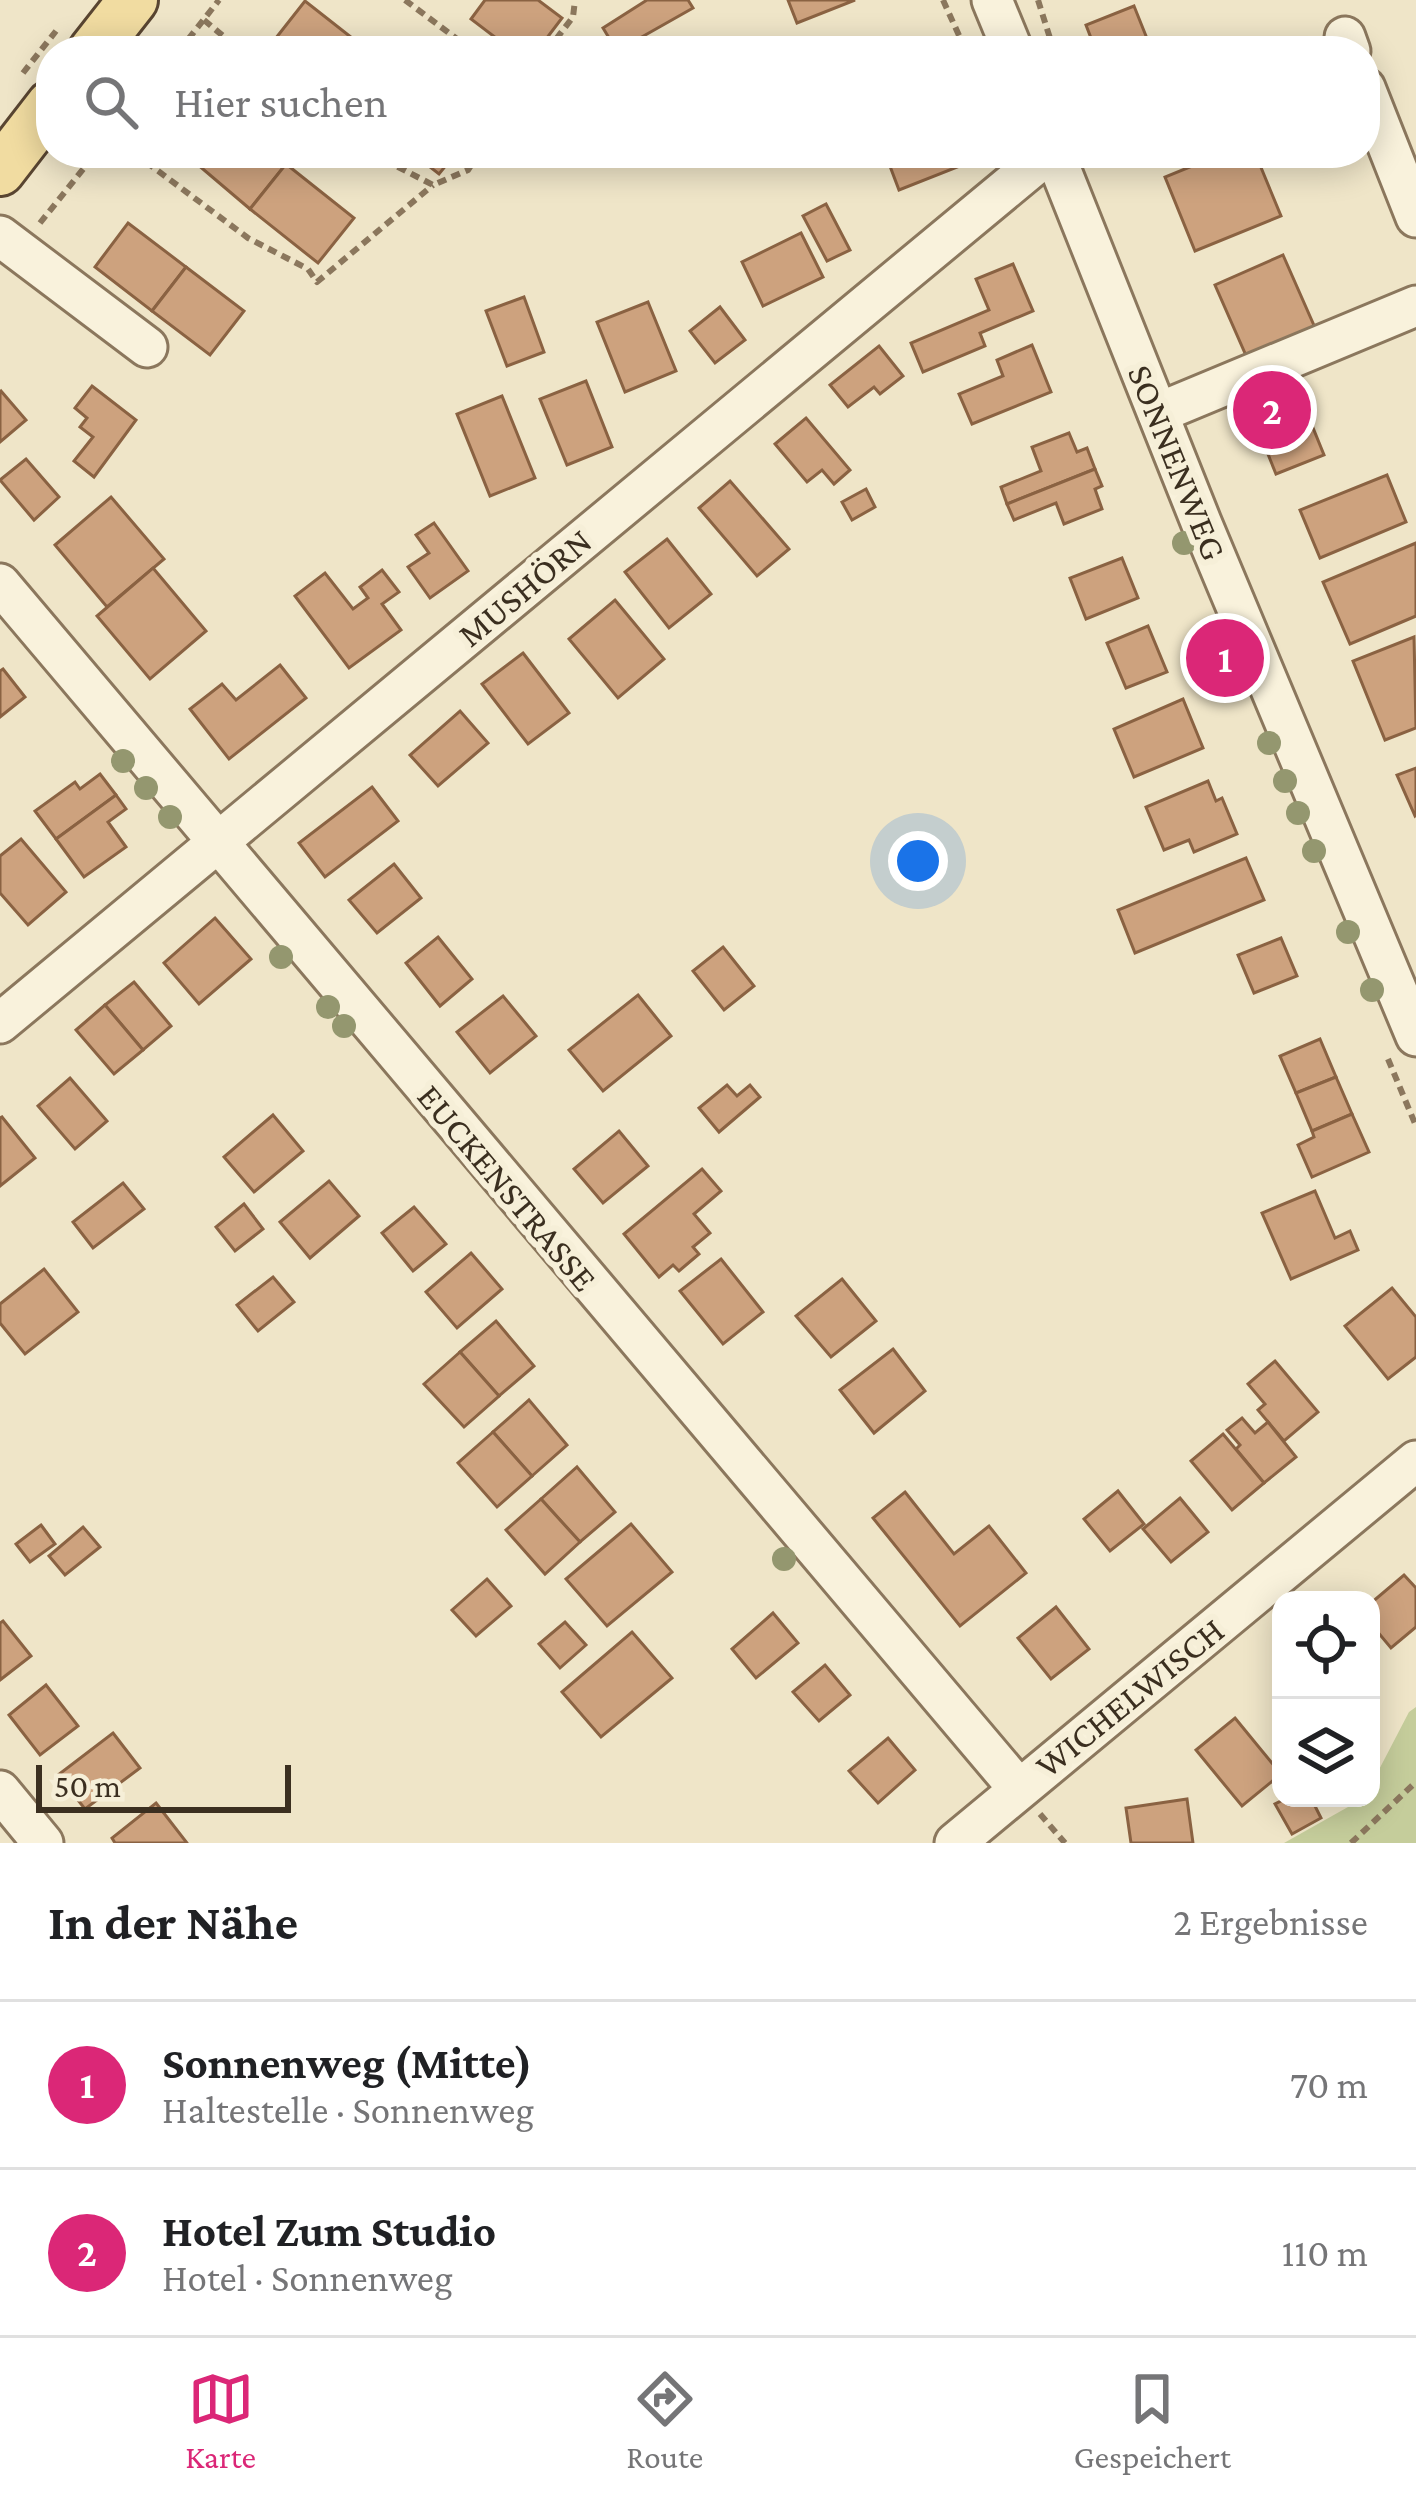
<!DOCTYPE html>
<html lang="de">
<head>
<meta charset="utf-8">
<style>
  :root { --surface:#fff; --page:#f6f6f6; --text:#202124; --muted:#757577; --line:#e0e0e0; --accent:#db2777 }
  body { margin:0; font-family:"Crimson Pro",serif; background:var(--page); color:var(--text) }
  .controls { position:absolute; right:36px; bottom:36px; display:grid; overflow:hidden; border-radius:24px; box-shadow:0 6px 30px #0003 }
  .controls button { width:108px; height:108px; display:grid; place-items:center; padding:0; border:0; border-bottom:3px solid var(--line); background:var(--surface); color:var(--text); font:60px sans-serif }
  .scale { position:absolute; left:36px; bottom:30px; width:255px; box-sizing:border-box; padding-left:12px; border:6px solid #3b2f20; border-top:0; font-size:33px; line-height:42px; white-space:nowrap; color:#3b2f20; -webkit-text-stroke:9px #f6efd8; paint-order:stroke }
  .you { position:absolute; left:918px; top:861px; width:42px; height:42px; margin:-30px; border:9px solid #fff; border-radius:50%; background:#1a73e8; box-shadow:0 0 0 18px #1a73e833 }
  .badge { display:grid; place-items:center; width:78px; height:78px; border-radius:50%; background:var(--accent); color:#fff; font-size:39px; font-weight:700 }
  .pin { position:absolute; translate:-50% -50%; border:6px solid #fff; box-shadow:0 3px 12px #0006 }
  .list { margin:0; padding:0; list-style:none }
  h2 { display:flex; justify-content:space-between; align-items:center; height:156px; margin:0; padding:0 48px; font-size:51px }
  h2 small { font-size:39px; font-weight:400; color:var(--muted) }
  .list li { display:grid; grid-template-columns:78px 1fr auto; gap:36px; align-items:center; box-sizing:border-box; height:168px; padding:0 48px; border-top:3px solid var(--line) }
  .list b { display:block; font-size:45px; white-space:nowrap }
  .list p { margin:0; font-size:39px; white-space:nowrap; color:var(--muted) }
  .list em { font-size:39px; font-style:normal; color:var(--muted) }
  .icon { flex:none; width:66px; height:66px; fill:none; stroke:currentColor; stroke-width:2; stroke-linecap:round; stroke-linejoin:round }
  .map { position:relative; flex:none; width:1416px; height:1843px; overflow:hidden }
  .search { position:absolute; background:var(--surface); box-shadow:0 6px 30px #0003; left:36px; right:36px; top:36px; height:132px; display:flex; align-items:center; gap:30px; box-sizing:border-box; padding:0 42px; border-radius:48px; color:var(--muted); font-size:45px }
  .sheet { height:492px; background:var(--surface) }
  nav { display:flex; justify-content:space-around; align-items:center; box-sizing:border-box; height:168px; border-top:3px solid var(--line); background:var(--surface); font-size:33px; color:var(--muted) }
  nav a { display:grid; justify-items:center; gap:6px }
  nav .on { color:var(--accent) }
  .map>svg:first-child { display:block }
  .green { fill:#c5cd9b }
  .building { fill:#cda27e; stroke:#8a6242; stroke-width:3 }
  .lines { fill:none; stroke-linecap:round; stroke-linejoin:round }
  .minor-casing { stroke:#8b775d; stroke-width:45 }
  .major-casing { stroke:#594531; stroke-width:54 }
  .path { stroke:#8b775d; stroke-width:6; stroke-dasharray:9 6; stroke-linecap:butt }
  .minor { stroke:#f9f2dc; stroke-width:39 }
  .major { stroke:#f1dca1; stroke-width:48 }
  .tree { fill:#94976f }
  .labels { text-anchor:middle; stroke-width:12; stroke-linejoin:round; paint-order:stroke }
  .street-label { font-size:36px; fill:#3b2f20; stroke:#f6efd8 }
</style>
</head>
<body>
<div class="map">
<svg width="1416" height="1843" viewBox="0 0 1416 1843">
  <rect width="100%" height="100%" fill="#efe5c8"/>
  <polygon class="green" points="1416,1707 1416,1843 1284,1843 1364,1798 1371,1798 1371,1785 1409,1712"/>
  <g class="building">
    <polygon points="485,0 538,0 562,18 537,51 513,51 471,19"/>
    <polygon points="647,0 688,0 693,8 617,51 603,28"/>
    <polygon points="788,0 855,0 797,23"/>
    <polygon points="305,1 361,45 356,51 283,51 272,43"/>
    <polygon points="1134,6 1152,51 1096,51 1086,25"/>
    <polygon points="184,153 272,153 286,164 250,209"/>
    <polygon points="412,153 456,153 439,174"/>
    <polygon points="885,153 955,153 960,166 899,190"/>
    <polygon points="1224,153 1255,153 1281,216 1195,251 1165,177"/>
    <polygon points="286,164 354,218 318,263 250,209"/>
    <polygon points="826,204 850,250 827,261 803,216"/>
    <polygon points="128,223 186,267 152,311 95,267"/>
    <polygon points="801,233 823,277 763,306 742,262"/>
    <polygon points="1283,255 1316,330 1248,360 1215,285"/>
    <polygon points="1013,264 1033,311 980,333 985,346 923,372 911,343 989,310 976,279"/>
    <polygon points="186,267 244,311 210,355 152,311"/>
    <polygon points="524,297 544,352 507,366 486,311"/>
    <polygon points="648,302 676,371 625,392 597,322"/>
    <polygon points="720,307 745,340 715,363 690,331"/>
    <polygon points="1032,345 1051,392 972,424 959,394 1003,376 997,360"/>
    <polygon points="879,346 903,376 880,394 874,387 848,407 830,385"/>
    <polygon points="1290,371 1324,455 1276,474 1242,390"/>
    <polygon points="586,381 612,447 567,465 540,399"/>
    <polygon points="92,386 136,420 94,477 74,461 93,437 80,427 87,418 75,408"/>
    <polygon points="1,391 26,420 0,442 0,392"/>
    <polygon points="502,396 535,478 490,496 457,414"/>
    <polygon points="806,418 850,470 834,484 822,470 807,482 775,444"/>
    <polygon points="1069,433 1077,452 1087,448 1095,469 1007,504 1001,487 1041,471 1032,447"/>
    <polygon points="26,459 59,497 34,520 0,480"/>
    <polygon points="1095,469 1102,486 1095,489 1102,509 1064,524 1056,503 1014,520 1007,504"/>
    <polygon points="1387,475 1406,522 1320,558 1300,510"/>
    <polygon points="730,481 789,549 757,576 699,508"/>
    <polygon points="866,489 875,507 852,520 842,502"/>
    <polygon points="111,497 164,559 107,607 55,545"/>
    <polygon points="434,523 468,571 430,598 408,567 429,553 416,535"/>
    <polygon points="667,539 711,594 669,628 625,572"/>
    <polygon points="1416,543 1416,616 1350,644 1323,582"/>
    <polygon points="1122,558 1138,598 1086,619 1070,578"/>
    <polygon points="153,568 206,631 150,679 97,616"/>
    <polygon points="382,570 399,592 382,604 401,630 349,668 295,596 325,573 353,609 368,598 360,587"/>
    <polygon points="615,600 664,659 618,698 569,639"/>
    <polygon points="1148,626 1167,672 1126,688 1107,643"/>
    <polygon points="1414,637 1416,728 1385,740 1353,661"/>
    <polygon points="523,653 569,713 528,744 482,684"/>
    <polygon points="280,665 306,698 229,759 190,709 222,684 236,700"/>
    <polygon points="3,669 25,697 0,717 0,671"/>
    <polygon points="1183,699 1203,748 1134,777 1114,729"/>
    <polygon points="460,711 488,743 438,786 410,755"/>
    <polygon points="1416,768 1416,815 1415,816 1397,775"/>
    <polygon points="100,774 116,795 56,839 35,811 75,782 80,789"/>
    <polygon points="1208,781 1216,801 1222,798 1237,834 1194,852 1189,840 1164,850 1146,807"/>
    <polygon points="372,787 398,821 325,877 299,843"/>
    <polygon points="116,795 126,809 108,822 126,847 84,877 56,839"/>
    <polygon points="21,839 66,892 28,925 0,893 0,856"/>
    <polygon points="1246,858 1264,900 1135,953 1118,910"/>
    <polygon points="394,864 421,898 377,933 349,900"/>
    <polygon points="215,918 251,959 199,1004 164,963"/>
    <polygon points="438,937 472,979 440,1006 406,963"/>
    <polygon points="1281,938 1297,976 1254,993 1238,955"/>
    <polygon points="723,947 754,986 724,1010 693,971"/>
    <polygon points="134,982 171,1026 143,1050 105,1005"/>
    <polygon points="638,995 671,1036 603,1091 569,1050"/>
    <polygon points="503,996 536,1036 490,1073 457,1032"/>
    <polygon points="105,1005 143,1050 114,1074 76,1030"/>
    <polygon points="1320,1039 1336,1077 1296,1093 1280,1056"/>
    <polygon points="1336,1077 1352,1114 1312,1131 1296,1093"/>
    <polygon points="70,1078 107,1121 75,1149 38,1106"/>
    <polygon points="727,1085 737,1096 750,1085 760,1097 719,1132 699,1108"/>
    <polygon points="1352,1114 1369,1152 1312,1177 1298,1145 1314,1137 1312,1131"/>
    <polygon points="273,1115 303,1151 254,1192 224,1157"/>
    <polygon points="2,1117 35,1158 0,1186 0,1118"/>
    <polygon points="619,1131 648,1166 603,1203 574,1169"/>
    <polygon points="702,1169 721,1191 694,1214 710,1233 693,1247 699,1254 679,1271 673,1265 659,1277 624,1234"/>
    <polygon points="329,1181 359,1216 310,1258 280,1222"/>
    <polygon points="123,1183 144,1209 93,1248 73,1222"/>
    <polygon points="1315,1191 1335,1238 1350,1231 1358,1250 1291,1279 1262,1213"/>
    <polygon points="244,1204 263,1229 235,1251 216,1227"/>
    <polygon points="414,1207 446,1244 413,1271 382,1233"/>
    <polygon points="471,1253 502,1289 457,1328 426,1292"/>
    <polygon points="721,1259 763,1312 723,1344 680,1291"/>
    <polygon points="44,1269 78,1312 25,1354 0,1323 0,1304"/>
    <polygon points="273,1277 294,1302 258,1331 237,1305"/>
    <polygon points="842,1279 876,1321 831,1357 796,1316"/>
    <polygon points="1392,1288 1416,1317 1416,1357 1388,1379 1345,1326"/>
    <polygon points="496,1321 534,1366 499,1396 460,1352"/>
    <polygon points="893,1349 925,1391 874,1433 840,1390"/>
    <polygon points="460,1352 499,1396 464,1427 424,1384"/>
    <polygon points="1275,1361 1318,1412 1284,1441 1258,1410 1265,1404 1248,1384"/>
    <polygon points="529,1400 567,1445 532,1476 493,1432"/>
    <polygon points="1242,1418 1255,1433 1268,1422 1296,1457 1264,1483 1236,1449 1240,1445 1227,1430"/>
    <polygon points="493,1432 532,1476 497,1507 458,1463"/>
    <polygon points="1223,1434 1264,1483 1232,1510 1191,1461"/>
    <polygon points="577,1467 615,1512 580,1542 541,1499"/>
    <polygon points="1118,1491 1144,1524 1110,1551 1084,1519"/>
    <polygon points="905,1492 954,1554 989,1526 1026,1573 960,1626 873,1518"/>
    <polygon points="1180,1498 1208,1532 1171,1562 1143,1529"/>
    <polygon points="541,1499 580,1542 545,1574 506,1530"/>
    <polygon points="631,1524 672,1572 607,1626 566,1579"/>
    <polygon points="41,1525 55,1544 30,1562 16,1544"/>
    <polygon points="83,1527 100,1547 65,1575 49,1556"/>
    <polygon points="1404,1575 1416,1588 1416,1627 1391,1648 1371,1624 1371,1603"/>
    <polygon points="487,1579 511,1606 476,1636 452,1610"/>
    <polygon points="1056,1607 1089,1649 1051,1679 1018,1638"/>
    <polygon points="773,1613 798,1643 756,1678 732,1649"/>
    <polygon points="3,1621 31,1656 0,1680 0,1623"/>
    <polygon points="565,1622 586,1645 560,1668 539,1644"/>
    <polygon points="632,1632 672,1678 601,1737 562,1692"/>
    <polygon points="825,1665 850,1695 819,1721 793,1692"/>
    <polygon points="46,1685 78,1726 40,1755 9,1715"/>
    <polygon points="1235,1718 1281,1774 1242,1806 1196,1750"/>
    <polygon points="113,1733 140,1768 85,1809 58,1775"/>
    <polygon points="888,1738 915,1770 878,1803 849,1771"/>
    <polygon points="1287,1798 1311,1798 1321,1818 1292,1834 1275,1804"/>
    <polygon points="1187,1799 1193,1843 1131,1843 1126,1808"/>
    <polygon points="156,1803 187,1843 115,1843 112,1838"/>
  </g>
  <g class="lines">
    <g class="minor-casing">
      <g id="minor">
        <polyline points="992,0 1013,51"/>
        <polyline points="1345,37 1350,51"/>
        <polyline points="1365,88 1416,217"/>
        <polyline points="1054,153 1201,522 1416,1036"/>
        <polyline points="0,236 147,347"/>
        <polyline points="1158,413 1416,306"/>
        <polyline points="0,584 1018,1788"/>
        <polyline points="0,1023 1049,153"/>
        <polyline points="0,1791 43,1843"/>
        <polyline points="955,1843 1416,1461"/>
      </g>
    </g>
    <g class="major-casing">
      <g id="major">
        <polyline points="93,51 133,0"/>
        <polyline points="0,171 51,105"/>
      </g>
    </g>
    <g class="path">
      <polyline points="405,0 473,51"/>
      <polyline points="943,0 966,51"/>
      <polyline points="1038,0 1054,51"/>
      <polyline points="204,20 241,51"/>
      <polyline points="179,51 219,0"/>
      <polyline points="547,51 573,17 575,0"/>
      <polyline points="23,73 56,31"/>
      <polyline points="134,153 248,238 308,269 317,282 433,185"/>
      <polyline points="371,153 433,185 468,170 479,153"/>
      <polyline points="40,223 96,153"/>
      <polyline points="1388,1059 1416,1126"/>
      <polyline points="1040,1814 1065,1843"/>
      <polyline points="1351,1843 1416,1782"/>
    </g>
    <use href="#minor" class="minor"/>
    <use href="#major" class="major"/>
  </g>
  <g class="tree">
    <circle cx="1184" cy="543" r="12"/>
    <circle cx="1231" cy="657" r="12"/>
    <circle cx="1269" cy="743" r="12"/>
    <circle cx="123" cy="761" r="12"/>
    <circle cx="1285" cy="781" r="12"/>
    <circle cx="146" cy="788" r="12"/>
    <circle cx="1298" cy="813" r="12"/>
    <circle cx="170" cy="817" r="12"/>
    <circle cx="1314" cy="851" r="12"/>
    <circle cx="1348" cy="932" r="12"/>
    <circle cx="281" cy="957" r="12"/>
    <circle cx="1372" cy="990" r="12"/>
    <circle cx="328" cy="1007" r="12"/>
    <circle cx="344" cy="1026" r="12"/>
    <circle cx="784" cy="1559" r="12"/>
  </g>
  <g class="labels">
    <g class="street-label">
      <text transform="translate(1178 462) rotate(68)" y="13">SONNENWEG</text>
      <text transform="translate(524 587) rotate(-40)" y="13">MUSHÖRN</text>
      <text transform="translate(508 1187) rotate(50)" y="13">EUCKENSTRASSE</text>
      <text transform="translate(1129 1697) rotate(-39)" y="13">WICHELWISCH</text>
    </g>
  </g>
</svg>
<div class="controls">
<button><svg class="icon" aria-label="locate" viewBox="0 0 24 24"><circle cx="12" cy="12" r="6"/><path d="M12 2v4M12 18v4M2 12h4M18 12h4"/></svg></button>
<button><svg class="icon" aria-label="layers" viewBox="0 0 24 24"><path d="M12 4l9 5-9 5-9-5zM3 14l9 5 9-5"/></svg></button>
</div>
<div class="scale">50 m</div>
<div class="you"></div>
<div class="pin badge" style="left:1225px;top:658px">1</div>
<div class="pin badge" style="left:1272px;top:410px">2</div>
<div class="search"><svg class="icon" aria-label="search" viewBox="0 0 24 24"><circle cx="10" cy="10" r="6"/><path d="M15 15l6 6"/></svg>Hier suchen</div>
</div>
<section class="sheet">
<h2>In der Nähe<small>2 Ergebnisse</small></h2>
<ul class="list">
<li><span class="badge">1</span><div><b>Sonnenweg (Mitte)</b><p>Haltestelle · Sonnenweg</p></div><em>70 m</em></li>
<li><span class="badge">2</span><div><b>Hotel Zum Studio</b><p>Hotel · Sonnenweg</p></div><em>110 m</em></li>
</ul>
</section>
<nav>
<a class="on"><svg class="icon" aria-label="map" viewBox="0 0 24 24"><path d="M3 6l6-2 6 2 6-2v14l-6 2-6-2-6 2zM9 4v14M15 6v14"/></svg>Karte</a>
<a><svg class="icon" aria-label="directions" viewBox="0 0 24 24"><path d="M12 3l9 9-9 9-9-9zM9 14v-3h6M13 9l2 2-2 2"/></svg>Route</a>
<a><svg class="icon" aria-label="saved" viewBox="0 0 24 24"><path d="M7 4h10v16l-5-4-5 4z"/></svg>Gespeichert</a>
</nav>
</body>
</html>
